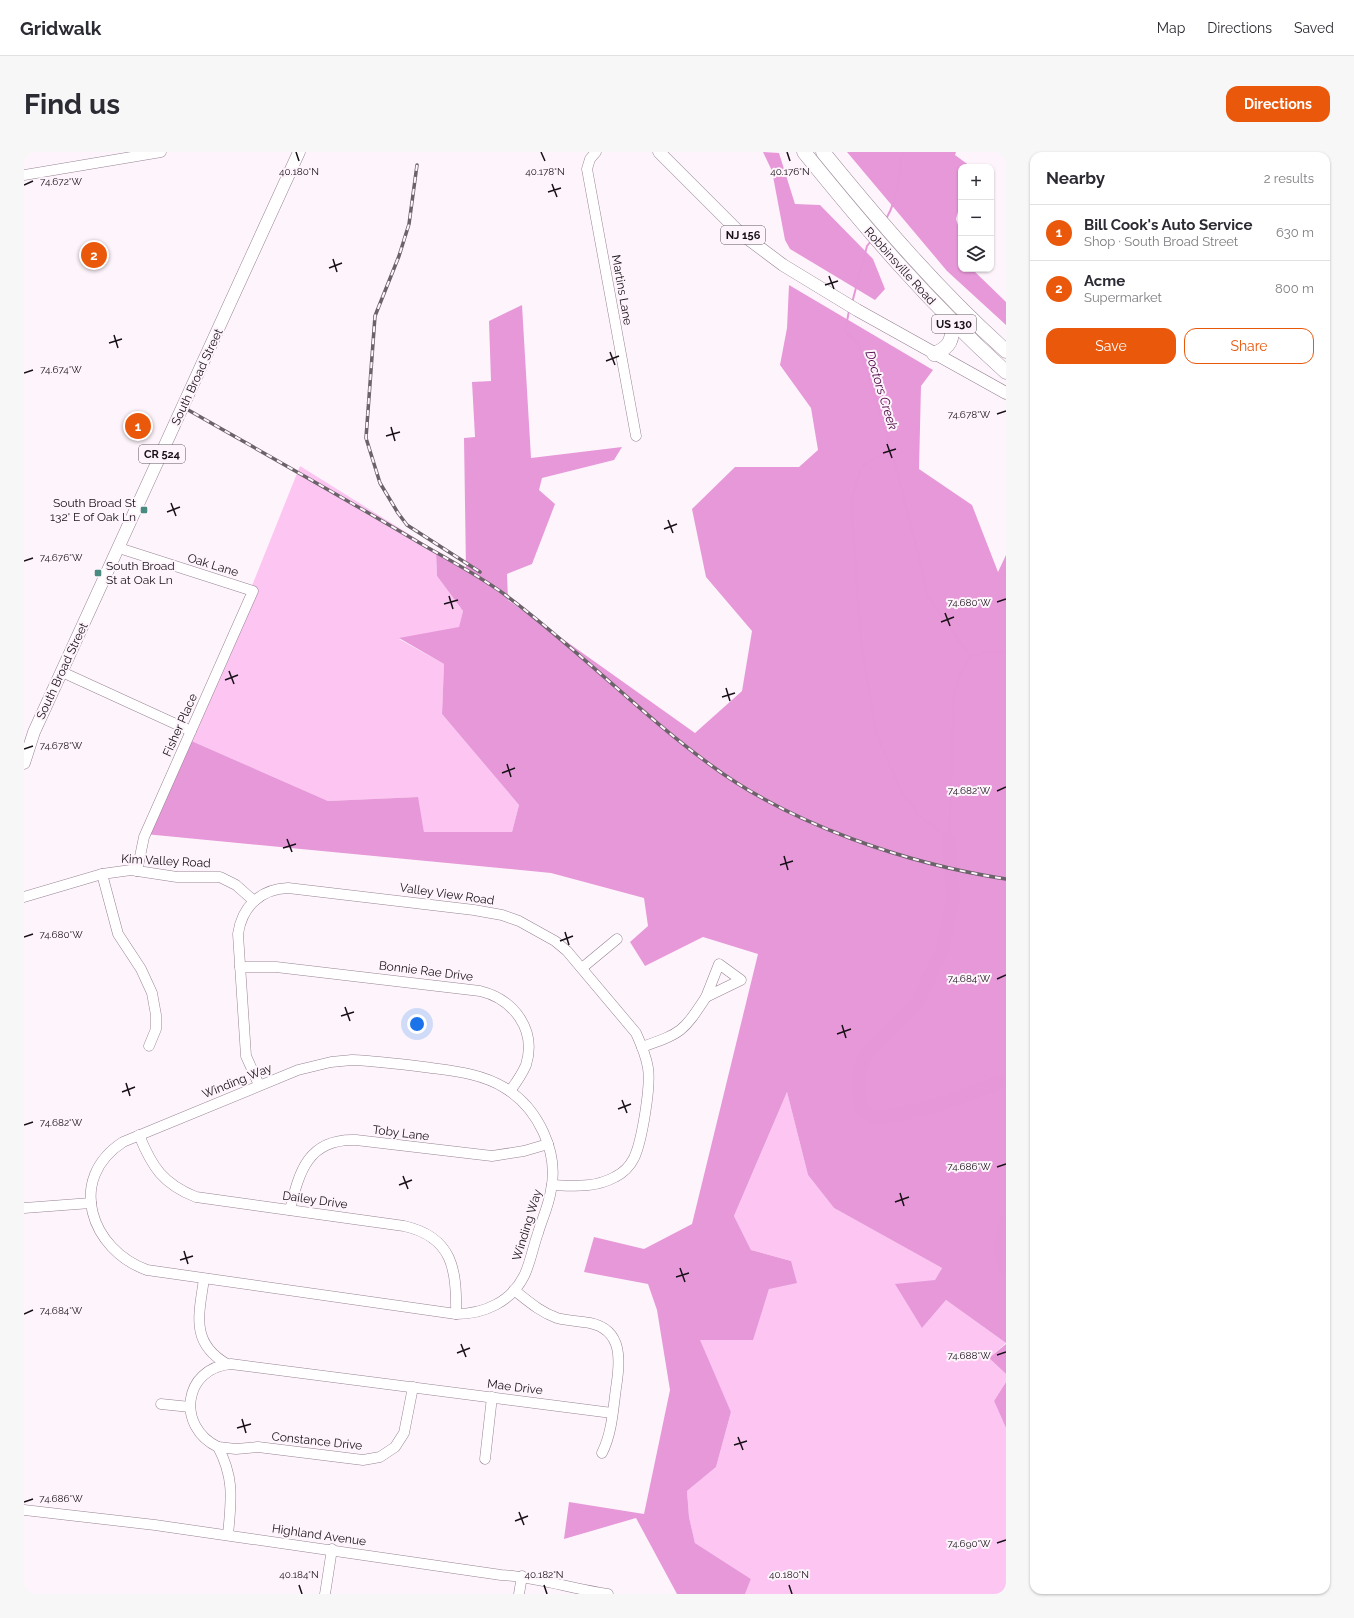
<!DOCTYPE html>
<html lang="en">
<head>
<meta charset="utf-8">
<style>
  :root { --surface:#fff; --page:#f7f7f7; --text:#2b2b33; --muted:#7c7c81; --line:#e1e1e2; --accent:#ea580c }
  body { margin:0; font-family:Raleway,sans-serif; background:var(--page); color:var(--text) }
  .controls { position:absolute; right:12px; top:12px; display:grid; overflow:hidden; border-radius:8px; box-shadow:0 1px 3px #0004 }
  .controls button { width:36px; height:36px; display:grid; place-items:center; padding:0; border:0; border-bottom:1px solid var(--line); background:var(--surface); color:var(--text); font:20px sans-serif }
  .you { position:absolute; left:393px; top:872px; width:14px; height:14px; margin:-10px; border:3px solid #fff; border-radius:50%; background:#1a73e8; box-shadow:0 0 0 6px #1a73e833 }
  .badge { display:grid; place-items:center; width:26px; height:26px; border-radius:50%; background:var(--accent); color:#fff; font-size:13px; font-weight:700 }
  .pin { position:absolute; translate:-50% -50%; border:2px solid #fff; box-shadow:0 1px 4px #0006 }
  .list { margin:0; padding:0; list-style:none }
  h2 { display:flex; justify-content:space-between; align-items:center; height:52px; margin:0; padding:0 16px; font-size:17px }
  h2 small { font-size:13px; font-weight:400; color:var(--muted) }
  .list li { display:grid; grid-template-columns:26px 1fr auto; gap:12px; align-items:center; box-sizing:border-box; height:56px; padding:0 16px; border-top:1px solid var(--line) }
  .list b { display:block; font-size:15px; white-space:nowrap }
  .list p { margin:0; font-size:13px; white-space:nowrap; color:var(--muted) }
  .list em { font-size:13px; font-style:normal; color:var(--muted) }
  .actions { display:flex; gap:8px; padding:12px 16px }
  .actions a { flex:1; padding:9px 0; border:1px solid var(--accent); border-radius:12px; text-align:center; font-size:14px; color:var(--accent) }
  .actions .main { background:var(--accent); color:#fff }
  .icon { flex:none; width:22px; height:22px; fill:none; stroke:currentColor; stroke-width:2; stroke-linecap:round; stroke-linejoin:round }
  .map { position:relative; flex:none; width:982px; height:1442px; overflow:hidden; border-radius:12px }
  header { display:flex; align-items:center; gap:24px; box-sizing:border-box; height:56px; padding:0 20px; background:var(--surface); border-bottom:1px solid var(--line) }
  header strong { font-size:19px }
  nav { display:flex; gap:22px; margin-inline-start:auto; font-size:14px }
  .intro { display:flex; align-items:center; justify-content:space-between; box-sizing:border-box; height:96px; padding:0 24px }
  h1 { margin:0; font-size:28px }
  .button { padding:10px 18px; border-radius:12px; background:var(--accent); color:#fff; font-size:14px; font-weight:700 }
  main { display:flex; gap:24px; padding:0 24px }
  aside { flex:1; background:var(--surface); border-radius:12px; box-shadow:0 1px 3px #0004 }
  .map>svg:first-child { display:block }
  .green { fill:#fcc5f2 }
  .forest { fill:#e798d9 }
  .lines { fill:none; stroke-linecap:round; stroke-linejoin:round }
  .stream { stroke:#e697d8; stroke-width:2 }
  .river { stroke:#e697d8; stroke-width:13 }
  .minor-casing { stroke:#978393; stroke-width:11 }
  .major-casing { stroke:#978393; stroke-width:13 }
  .highway-casing { stroke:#978393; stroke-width:15 }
  .minor { stroke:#fff; stroke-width:10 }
  .major { stroke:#fff; stroke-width:12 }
  .highway { stroke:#fff; stroke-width:14 }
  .rail-casing { stroke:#6b6369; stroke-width:3.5 }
  .rail { stroke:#fef5fc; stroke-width:2; stroke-dasharray:6; stroke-linecap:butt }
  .ticks { fill:none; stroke:#181117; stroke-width:1.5 }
  .poi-dot { fill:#478b81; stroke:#fef5fc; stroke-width:1.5 }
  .labels { text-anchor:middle; stroke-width:4; stroke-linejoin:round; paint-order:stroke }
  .shield { fill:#fef5fc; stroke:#5d555c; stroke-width:1 }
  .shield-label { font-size:11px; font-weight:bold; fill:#181117 }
  .street-label { font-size:12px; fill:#181117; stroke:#fef5fc }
  .poi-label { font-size:12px; fill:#181117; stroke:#fef5fc; text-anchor:end }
  .water-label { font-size:13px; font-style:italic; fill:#4a0243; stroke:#fef5fc }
  .ticks-label { font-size:10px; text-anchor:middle; fill:#181117; stroke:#fef5fc; stroke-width:4; stroke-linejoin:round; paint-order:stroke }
</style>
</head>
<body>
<header>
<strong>Gridwalk</strong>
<nav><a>Map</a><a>Directions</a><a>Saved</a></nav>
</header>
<div class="intro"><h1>Find us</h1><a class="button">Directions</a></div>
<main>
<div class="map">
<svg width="982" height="1442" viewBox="0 0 982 1442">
  <rect width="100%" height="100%" fill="#fef5fc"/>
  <g class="green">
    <polygon points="276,314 412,399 413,424 439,459 435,476 375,487 420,512 418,562 495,653 488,680 400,680 393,645 304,649 163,587 209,481"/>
    <polygon points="763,940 784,1023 810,1056 918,1116 911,1128 898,1176 922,1148 982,1191 965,1206 982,1222 982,1230 970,1249 982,1276 982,1442 721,1442 727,1427 671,1391 665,1365 663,1339 692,1315 707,1260 675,1188 728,1188 745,1137 767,1109 727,1098 710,1064"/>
  </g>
  <g class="forest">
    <polygon points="739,0 755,1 771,52 796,53 849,107 861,137 851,148 766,97 761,88 748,19"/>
    <polygon points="823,0 932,0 931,3 946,14 937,15 937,49 932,67 937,82 937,117 948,117 982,150 982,173 923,119"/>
    <polygon points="765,133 909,218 897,234 895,317 948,353 974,420 982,403 982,1191 922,1148 898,1176 871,1132 911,1128 918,1116 810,1056 784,1023 763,940 710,1064 727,1098 767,1109 773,1131 745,1137 729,1188 676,1188 707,1260 692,1315 663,1339 665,1365 671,1391 727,1427 721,1442 653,1442 612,1366 540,1387 545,1350 620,1362 646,1238 633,1158 624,1132 560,1120 570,1085 620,1097 668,1072 734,802 679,785 621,814 606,790 624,774 620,746 527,721 121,682 163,587 304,649 394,645 400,680 488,680 495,653 418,562 420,512 375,486 435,475 439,459 413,424 412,399 442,417 440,286 451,285 448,230 467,229 465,169 498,153 507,306 598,295 590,308 518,326 515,338 531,352 508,412 483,422 484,448 671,581 718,539 728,479 682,425 668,357 711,315 775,315 794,298 787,256 756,213 763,176"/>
    <polygon points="982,1192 982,1222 965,1206"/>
    <polygon points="982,1230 982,1276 970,1249"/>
  </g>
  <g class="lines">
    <g class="stream">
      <path d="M862,67C870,54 873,39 875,25C877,17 875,6 880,0"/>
      <polyline points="828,151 843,94 847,89"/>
      <polyline points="825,159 821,179 835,193 867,297 897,413 902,442 946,504"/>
      <polyline points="867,297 838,314 827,349 837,489 852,582 879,642 897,665 925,687"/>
      <polyline points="925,687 930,543 936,523 946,504 966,500 982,501"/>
    </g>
    <g class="river">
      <path d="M925,687L929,746L918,799L893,851L842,902L835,919L834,937L838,957L849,966C895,962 939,944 982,928"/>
      <path d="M982,1070C977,1086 974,1102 982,1116"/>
    </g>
    <g class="minor-casing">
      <g id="minor">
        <polyline points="572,0 566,7 563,17 612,284"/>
        <polyline points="0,23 137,0"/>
        <polyline points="95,396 229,439 120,685 113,719"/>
        <polyline points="38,520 167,579"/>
        <polyline points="78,722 94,782 117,817 128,841 132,863 132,877 125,894"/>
        <polyline points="0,745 78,722 107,718 153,725 196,725 212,733 230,749"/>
        <polygon points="695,812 717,828 682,845"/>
        <path d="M216,815H252L456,839C489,847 513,877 502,913C498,922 492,931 486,939"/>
        <polyline points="558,816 593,787"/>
        <path d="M618,895C658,881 659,880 682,845"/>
        <path d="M328,908C352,909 376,912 400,915C429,919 457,921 481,936C514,956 535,1000 527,1038C525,1053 518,1067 514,1081C509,1095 506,1112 500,1124C487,1150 460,1162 432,1162L123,1118C67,1098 42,1027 99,990L274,918L307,910Z"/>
        <path d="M235,933L222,904L214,782C218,755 236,737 264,736L450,758L478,763L495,769L531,789L543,799L612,881C617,892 622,903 624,916C627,934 618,989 610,1006C606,1014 599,1021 591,1025C571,1036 550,1034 528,1033"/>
        <path d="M115,983C128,1015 139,1032 172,1045L380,1074C429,1085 433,1118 432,1162"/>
        <polyline points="0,1056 67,1051"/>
        <path d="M266,1058C275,1020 284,986 332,988L468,1004L500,999L524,992"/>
        <path d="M180,1127C175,1162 166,1191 203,1212"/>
        <path d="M490,1138C504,1149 516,1160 533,1166C544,1169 556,1169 566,1171C600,1178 596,1211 592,1236C589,1258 588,1281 578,1301"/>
        <polyline points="137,1252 166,1255"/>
        <polyline points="194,1295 212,1297 234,1295 339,1308 356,1305 371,1295 380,1281 389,1235"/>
        <polyline points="461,1307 468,1245"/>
        <path d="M0,1358L131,1373L477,1423C513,1425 548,1437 584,1442"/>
        <path d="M204,1383C207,1349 211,1327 194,1295C152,1275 159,1216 207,1212L588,1261"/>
        <polyline points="301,1442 308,1397"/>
        <polyline points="495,1442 498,1424"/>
      </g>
    </g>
    <g class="major-casing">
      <g id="major">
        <polyline points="635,0 715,80 759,113 833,158 982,241"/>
        <polyline points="0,611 10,580 275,0"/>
      </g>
    </g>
    <g class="highway-casing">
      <g id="highway">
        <path d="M780,0C844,79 905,151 982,220"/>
        <path d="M799,0C856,70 915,139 982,199"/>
        <path d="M910,202C927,195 929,187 928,170"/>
      </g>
    </g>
    <use href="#minor" class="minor"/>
    <use href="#major" class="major"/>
    <use href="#highway" class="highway"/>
    <g class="rail-casing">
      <g id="rail">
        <polyline points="393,13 385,72 375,104 351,164 342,286 356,331 374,361 383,373 456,420"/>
        <path d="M159,255C236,299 313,342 389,387C419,405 451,421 480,442C552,495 615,561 688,614C768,673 884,712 982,727"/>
      </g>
    </g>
    <use href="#rail" class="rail"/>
  </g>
  <path class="ticks" d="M272,0L275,9M517,0L521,9M763,0L766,9M528,32L533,45M0,33L9,29M524,40L537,36M309,107L313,120M305,116L318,111M805,124L810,137M801,133L814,129M90,183L94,196M85,191L98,187M586,200L591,213M582,209L595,204M0,221L9,218M973,262L982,259M367,275L371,289M362,284L376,280M863,292L868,306M859,301L872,297M147,351L152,364M143,360L156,355M644,368L649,381M640,377L653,372M0,409L9,406M425,444L429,457M973,450L982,447M420,452L434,448M921,461L926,474M917,470L930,465M205,519L210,532M201,528L214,523M702,536L706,549M698,545L711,541M0,597L9,594M483,612L487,625M478,621L491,616M973,639L982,635M263,687L268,700M259,696L272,692M760,704L764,718M756,713L769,709M541,780L545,793M0,785L9,782M536,789L549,784M973,827L982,823M321,855L326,869M317,864L330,860M818,873L822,886M813,882L827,877M102,931L106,944M98,940L111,935M598,948L603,961M594,957L607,952M0,973L9,970M973,1015L982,1012M379,1024L384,1037M375,1033L388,1028M876,1041L880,1054M871,1050L885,1045M160,1099L164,1112M156,1108L169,1104M656,1116L661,1130M652,1125L665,1121M0,1162L9,1158M437,1192L442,1205M433,1201L446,1196M973,1203L982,1200M218,1267L222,1281M213,1276L227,1272M714,1285L719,1298M710,1293L723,1289M0,1350L9,1347M495,1360L500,1373M491,1369L504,1364M973,1391L982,1388M275,1433L278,1442M520,1433L523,1442M765,1433L768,1442"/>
  <g class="poi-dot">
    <rect x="116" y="354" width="8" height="8" rx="2"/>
    <rect x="70" y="417" width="8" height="8" rx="2"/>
  </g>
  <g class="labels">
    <g class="shield">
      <rect x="697" y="74" width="44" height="18" rx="3"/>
      <rect x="908" y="163" width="44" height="18" rx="3"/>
      <rect x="115" y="293" width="46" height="18" rx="3"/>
    </g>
    <g class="shield-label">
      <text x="719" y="87">NJ 156</text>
      <text x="930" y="176">US 130</text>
      <text x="138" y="306">CR 524</text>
    </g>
    <g class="street-label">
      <text transform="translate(876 114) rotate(48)" y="4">Robbinsville Road</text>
      <text transform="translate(598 138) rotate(80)" y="4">Martins Lane</text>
      <text transform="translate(173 225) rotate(-65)" y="4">South Broad Street</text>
      <text transform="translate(189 413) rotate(17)" y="4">Oak Lane</text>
      <text transform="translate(38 519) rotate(-65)" y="4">South Broad Street</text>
      <text transform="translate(156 573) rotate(-66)" y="4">Fisher Place</text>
      <text transform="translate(142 709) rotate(3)" y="4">Kim Valley Road</text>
      <text transform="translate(423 742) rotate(8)" y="4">Valley View Road</text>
      <text transform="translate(402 819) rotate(7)" y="4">Bonnie Rae Drive</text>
      <text transform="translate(213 929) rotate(-22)" y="4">Winding Way</text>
      <text transform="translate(377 981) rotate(7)" y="4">Toby Lane</text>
      <text transform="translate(291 1048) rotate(8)" y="4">Dailey Drive</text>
      <text transform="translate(503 1073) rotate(-73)" y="4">Winding Way</text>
      <text transform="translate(491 1235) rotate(7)" y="4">Mae Drive</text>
      <text transform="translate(293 1289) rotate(6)" y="4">Constance Drive</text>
      <text transform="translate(295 1383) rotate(8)" y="4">Highland Avenue</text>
    </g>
    <g class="poi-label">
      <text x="112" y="355">South Broad St<tspan x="112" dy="14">132' E of Oak Ln</tspan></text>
      <text x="82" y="418" text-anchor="start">South Broad<tspan x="82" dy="14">St at Oak Ln</tspan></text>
    </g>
    <g class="water-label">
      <text transform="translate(858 238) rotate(73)" y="5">Doctors Creek</text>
    </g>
  </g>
  <g class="ticks-label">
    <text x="275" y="23">40.180°N</text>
    <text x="766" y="23">40.176°N</text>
    <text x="521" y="23">40.178°N</text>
    <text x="37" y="33">74.672°W</text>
    <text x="37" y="221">74.674°W</text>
    <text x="945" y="266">74.678°W</text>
    <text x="37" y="409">74.676°W</text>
    <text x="945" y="454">74.680°W</text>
    <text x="37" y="597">74.678°W</text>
    <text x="945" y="642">74.682°W</text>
    <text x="37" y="786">74.680°W</text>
    <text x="945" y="830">74.684°W</text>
    <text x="37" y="974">74.682°W</text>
    <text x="945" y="1018">74.686°W</text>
    <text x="37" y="1162">74.684°W</text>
    <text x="945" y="1207">74.688°W</text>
    <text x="37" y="1350">74.686°W</text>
    <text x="945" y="1395">74.690°W</text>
    <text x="275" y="1426">40.184°N</text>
    <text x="520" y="1426">40.182°N</text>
    <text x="765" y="1426">40.180°N</text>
  </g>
</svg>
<div class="controls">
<button>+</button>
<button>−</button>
<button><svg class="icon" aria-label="layers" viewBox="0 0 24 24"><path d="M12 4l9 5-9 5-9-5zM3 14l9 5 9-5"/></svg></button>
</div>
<div class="you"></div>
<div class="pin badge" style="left:114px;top:274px">1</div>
<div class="pin badge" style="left:70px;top:103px">2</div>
</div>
<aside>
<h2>Nearby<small>2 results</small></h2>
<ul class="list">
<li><span class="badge">1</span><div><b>Bill Cook's Auto Service</b><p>Shop · South Broad Street</p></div><em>630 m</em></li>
<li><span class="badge">2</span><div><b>Acme</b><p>Supermarket</p></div><em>800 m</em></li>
</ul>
<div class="actions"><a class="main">Save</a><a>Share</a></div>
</aside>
</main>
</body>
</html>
